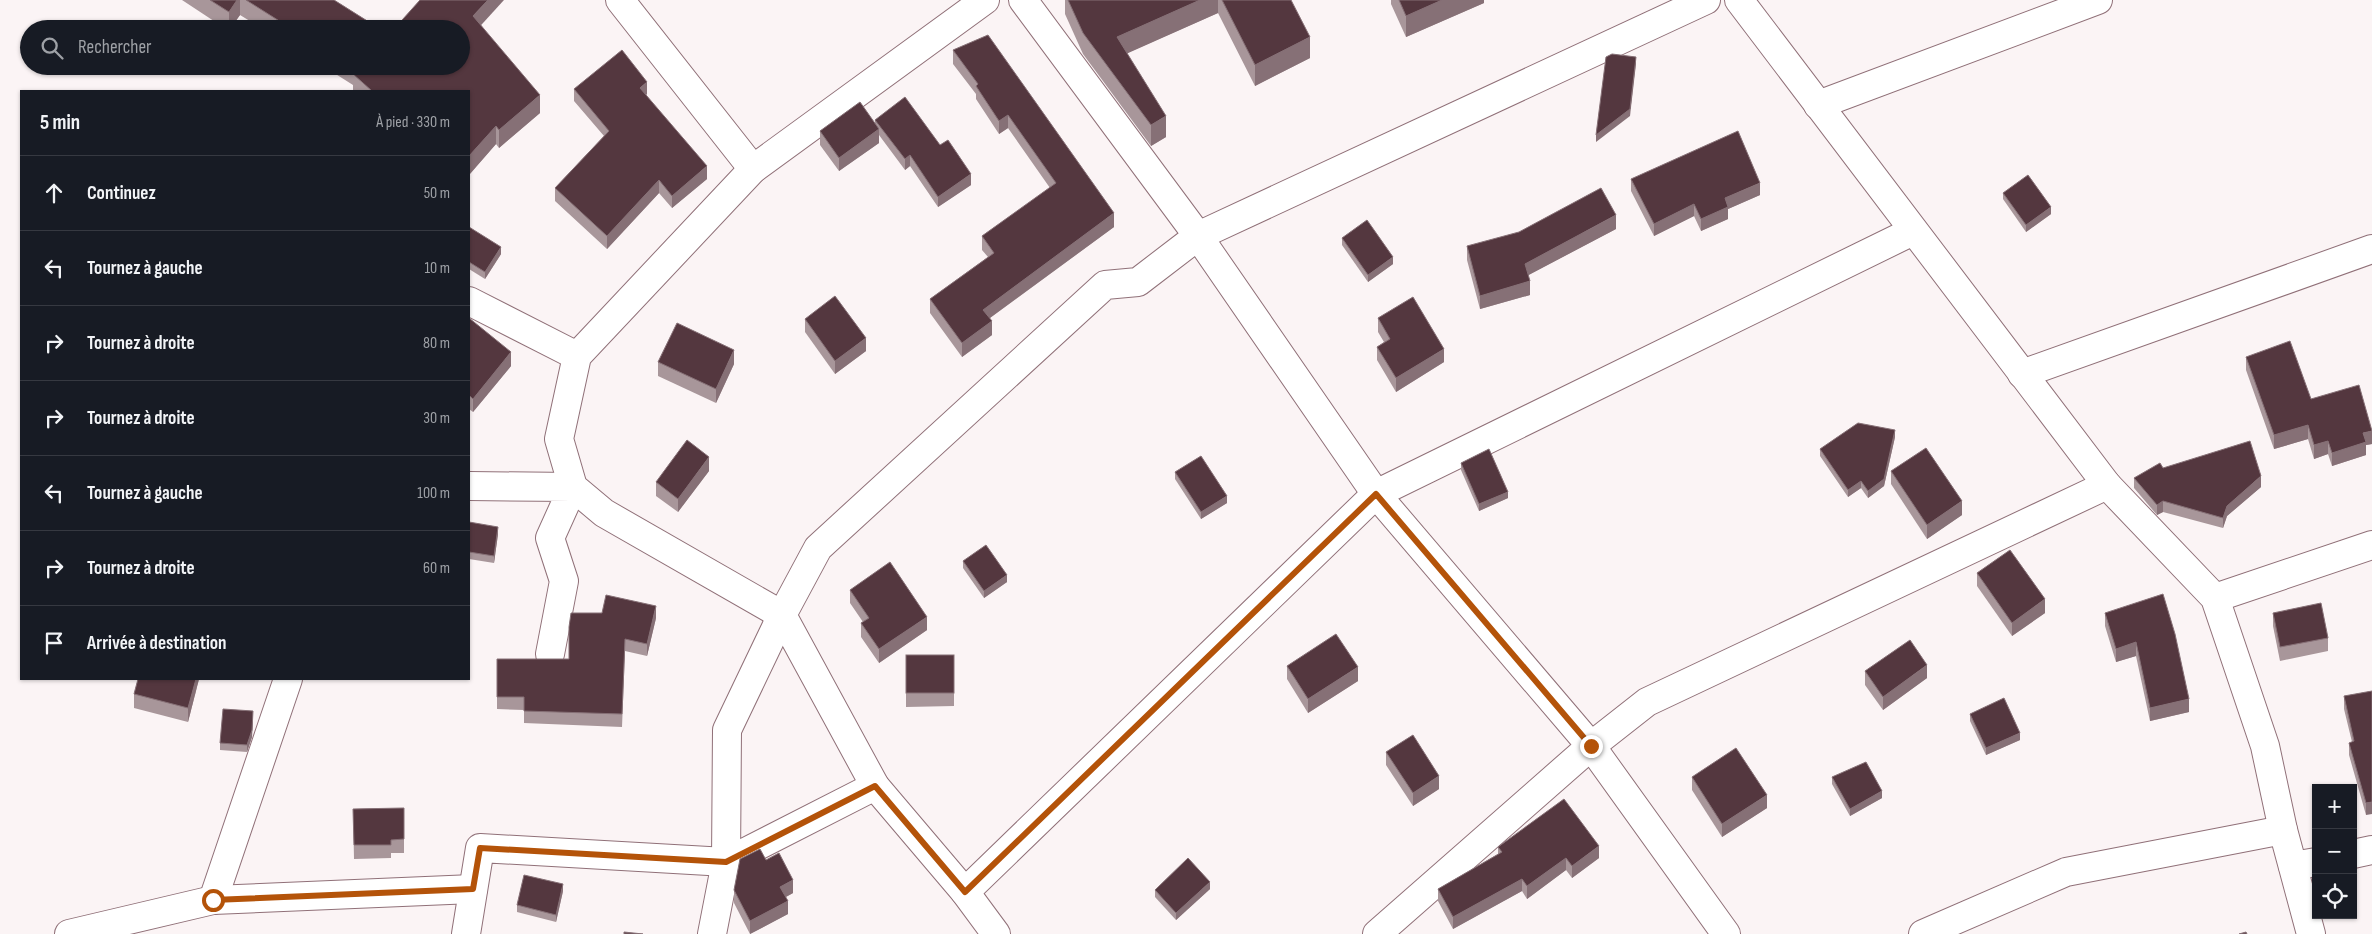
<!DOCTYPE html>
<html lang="fr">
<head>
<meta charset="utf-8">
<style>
  :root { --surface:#171b24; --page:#20242c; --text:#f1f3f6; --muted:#9ea1a6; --line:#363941 }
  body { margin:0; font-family:"Sofia Sans Condensed",sans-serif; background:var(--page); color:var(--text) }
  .controls { position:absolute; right:15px; bottom:15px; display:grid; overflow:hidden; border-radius:0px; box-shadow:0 1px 4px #0004 }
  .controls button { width:45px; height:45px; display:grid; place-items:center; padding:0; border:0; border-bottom:1px solid var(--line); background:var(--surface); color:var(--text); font:25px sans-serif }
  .stop { position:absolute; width:15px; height:15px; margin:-11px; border:4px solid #b45309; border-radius:50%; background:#fff }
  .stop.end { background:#b45309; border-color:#fff; box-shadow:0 1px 5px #0008 }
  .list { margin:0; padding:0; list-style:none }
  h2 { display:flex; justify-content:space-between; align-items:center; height:65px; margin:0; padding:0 20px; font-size:21px }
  h2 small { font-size:16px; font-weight:400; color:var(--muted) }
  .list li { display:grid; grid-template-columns:32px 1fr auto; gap:15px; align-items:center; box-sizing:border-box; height:75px; padding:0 20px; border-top:1px solid var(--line) }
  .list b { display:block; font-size:19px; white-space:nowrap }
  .list em { font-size:16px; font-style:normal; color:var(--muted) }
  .icon { flex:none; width:28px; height:28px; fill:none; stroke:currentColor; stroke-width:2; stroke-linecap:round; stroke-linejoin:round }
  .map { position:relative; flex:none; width:2372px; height:934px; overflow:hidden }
  .search { position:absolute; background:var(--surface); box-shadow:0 1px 4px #0004; left:20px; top:20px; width:450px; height:55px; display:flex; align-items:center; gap:12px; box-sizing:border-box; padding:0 18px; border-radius:28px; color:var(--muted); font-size:19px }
  .panel { position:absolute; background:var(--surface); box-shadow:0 1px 4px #0004; left:20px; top:90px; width:450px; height:590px; border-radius:0px }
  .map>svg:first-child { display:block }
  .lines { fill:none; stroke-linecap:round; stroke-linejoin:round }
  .minor-casing { stroke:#907078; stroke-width:30 }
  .minor { stroke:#fff; stroke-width:28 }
  .wall { fill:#a8969a }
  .shaded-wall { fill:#867076 }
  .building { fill:#54373f; stroke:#867076 }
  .route { stroke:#b45309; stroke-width:6 }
</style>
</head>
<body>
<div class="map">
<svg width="2372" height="934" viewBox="0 0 2372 934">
  <rect width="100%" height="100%" fill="#fbf4f5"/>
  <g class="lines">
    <g class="minor-casing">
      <g id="minor">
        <polyline points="620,0 753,169"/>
        <polyline points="985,0 753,169 577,356 559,439 573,487 604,513 782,615 875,786 965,892 996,934"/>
        <polyline points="1023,0 1198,236 1376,494 1591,746 1726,934"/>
        <polyline points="1739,0 2107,485 2215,598 2265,746 2283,830 2311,934"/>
        <polyline points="1818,105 2098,0"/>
        <polyline points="469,301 577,356"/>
        <polyline points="2022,374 2372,249"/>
        <polyline points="469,486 573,487 550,538 564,581 550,654"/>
        <polyline points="2215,598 2372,545"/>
        <polyline points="2353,854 2372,850"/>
        <polyline points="2293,866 2316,862"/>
        <polyline points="965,892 1376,494 1913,231"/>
        <polyline points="213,900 288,679"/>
        <polyline points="69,934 213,900 473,889"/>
        <polyline points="466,934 480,848 726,862 875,786"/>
        <polyline points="712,934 726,862 727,730 782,615 818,548 1105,285 1138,282 1198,236 1706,0"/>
        <polyline points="1377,934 1591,746 1647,702 2107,485"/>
        <polyline points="1923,934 2066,872 2283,830"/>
      </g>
    </g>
    <use href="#minor" class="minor"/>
  </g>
  <g class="wall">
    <polygon points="182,0 334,0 380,29 263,29 240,15 230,29 226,29"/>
    <polygon points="1065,0 1291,0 1310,58 1255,86 1218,13 1127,53 1166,137 1151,146 1083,54 1065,14"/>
    <polygon points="1391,0 1484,0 1484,3 1406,37 1391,4"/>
    <polygon points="481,25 540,113 499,148 496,144 469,175 469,91 353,91 353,85 323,66 461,66"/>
    <polygon points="953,50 1114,227 990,318 992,335 962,357 930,313 930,299 988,257 982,250 982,236 1050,188 1008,128 999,134 976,99 976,94 953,64"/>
    <polygon points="574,89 647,94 646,95 707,179 672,208 659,193 607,249 555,201 555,188 604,136 574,101"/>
    <polygon points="875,120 940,145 971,185 938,207 910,166 905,170 879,135 879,143 839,171 820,145 820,131 875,124"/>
    <polygon points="1631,179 1760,195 1728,209 1728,219 1701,231 1694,216 1654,236 1631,191"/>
    <polygon points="2003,193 2051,214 2026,232 2003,199"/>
    <polygon points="469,227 501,254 485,279 469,269"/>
    <polygon points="1616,229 1528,275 1530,295 1480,309 1467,260 1467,246"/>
    <polygon points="1342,238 1393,264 1368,282 1342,245"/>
    <polygon points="469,318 511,366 473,412 469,409"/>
    <polygon points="1378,318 1444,362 1396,392 1377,360 1377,347 1384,342 1378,332"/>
    <polygon points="805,319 866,351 835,374 805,332"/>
    <polygon points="2246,357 2311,399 2372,444 2366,445 2366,455 2332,466 2328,454 2314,459 2308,439 2274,449 2246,370"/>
    <polygon points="658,362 734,364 716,403 658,376"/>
    <polygon points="1895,437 1884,486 1868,498 1861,488 1848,497 1820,456 1820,449"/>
    <polygon points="1461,463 1508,498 1479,511 1461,470"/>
    <polygon points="2163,468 2261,487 2227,516 2223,528 2163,512 2157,515 2134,488 2134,478"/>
    <polygon points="709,471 678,512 656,496 656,482"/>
    <polygon points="1891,471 1962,515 1927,539 1891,484"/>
    <polygon points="1175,472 1227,503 1201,519 1175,479"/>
    <polygon points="469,522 498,534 494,563 469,559"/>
    <polygon points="963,561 1007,582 984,598 963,568"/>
    <polygon points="1977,573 2045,613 2012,636 1977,586"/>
    <polygon points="850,590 927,630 879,663 861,637 861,623 863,622 850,603"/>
    <polygon points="2105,613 2175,634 2189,712 2150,721 2136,656 2116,662 2105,626"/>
    <polygon points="2273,613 2328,638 2328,651 2280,661 2273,626"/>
    <polygon points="656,618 647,656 625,651 622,727 524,723 524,710 497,709 497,659 569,659"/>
    <polygon points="906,655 954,655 954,706 906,707"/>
    <polygon points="1287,666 1358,681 1308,713 1287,679"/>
    <polygon points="1865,671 1927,678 1883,710 1865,685"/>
    <polygon points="138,679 199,679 188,722 134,708 134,694"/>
    <polygon points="2372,691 2366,815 2349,755 2349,743 2352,742 2344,709 2344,696"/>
    <polygon points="1970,714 2020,740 1986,755 1970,721"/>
    <polygon points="253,718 252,737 247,752 220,750 220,743"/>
    <polygon points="1386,752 1439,789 1413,806 1386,765"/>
    <polygon points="1692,777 1767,808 1722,837 1692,790"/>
    <polygon points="1832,777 1882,798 1850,816 1832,784"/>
    <polygon points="404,808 404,853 391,853 391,858 354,859 353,809"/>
    <polygon points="1498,847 1599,858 1572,878 1566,870 1527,899 1522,891 1453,929 1438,901 1438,889 1498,854"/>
    <polygon points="766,860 793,893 786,897 788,914 750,934 734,903 734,890"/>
    <polygon points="1210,889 1176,920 1155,897 1155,890"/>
    <polygon points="563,891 556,922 517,912 517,905"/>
  </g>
  <g class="shaded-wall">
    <polygon points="237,0 240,0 240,15 230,29 229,29 229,12"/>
    <polygon points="488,0 504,0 473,34 473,16"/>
    <polygon points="1200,0 1218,0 1218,13 1117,58 1117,37"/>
    <polygon points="1442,0 1484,0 1484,3 1406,37 1406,16"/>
    <polygon points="1310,37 1310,58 1255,86 1255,65"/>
    <polygon points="1636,57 1636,64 1630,116 1596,142 1596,135"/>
    <polygon points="647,82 647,94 640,100 640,88"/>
    <polygon points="540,95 540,113 499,148 499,130"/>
    <polygon points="1008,115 1008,128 999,134 999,121"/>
    <polygon points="1166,116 1166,137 1151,146 1151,125"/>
    <polygon points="496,126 496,144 469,175 469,156"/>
    <polygon points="879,129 879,143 839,171 839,158"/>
    <polygon points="910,155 910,166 905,170 905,159"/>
    <polygon points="707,166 707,179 672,208 672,196"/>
    <polygon points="971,174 971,185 938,207 938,197"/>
    <polygon points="659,180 659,193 607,249 607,236"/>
    <polygon points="1760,183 1760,195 1728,209 1728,219 1701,231 1701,219 1725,198"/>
    <polygon points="1694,204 1694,216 1654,236 1654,224"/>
    <polygon points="2051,207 2051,214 2026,232 2026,225"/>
    <polygon points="1114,213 1114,227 983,323 983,310"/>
    <polygon points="1616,215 1616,229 1525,277 1525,264"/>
    <polygon points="501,247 501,254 485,279 485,272"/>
    <polygon points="1393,257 1393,264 1368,282 1368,275"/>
    <polygon points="1530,281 1530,295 1480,309 1480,296"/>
    <polygon points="992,321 992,335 962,357 962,343"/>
    <polygon points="866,338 866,351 835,374 835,361"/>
    <polygon points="1444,349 1444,362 1396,392 1396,378"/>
    <polygon points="734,350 734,364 716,403 716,389"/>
    <polygon points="511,352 511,366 473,412 473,399"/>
    <polygon points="2308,425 2308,439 2274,449 2274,435"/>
    <polygon points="1895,430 1895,437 1884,486 1868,498 1868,491"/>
    <polygon points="2372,431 2372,444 2366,445 2366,455 2332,466 2332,453 2363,433"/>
    <polygon points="2328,441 2328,454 2314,459 2314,445"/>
    <polygon points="709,457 709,471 678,512 678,499"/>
    <polygon points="2261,476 2261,487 2227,516 2223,528 2223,518 2227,506"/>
    <polygon points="1861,481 1861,488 1848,497 1848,490"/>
    <polygon points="1508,492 1508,498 1479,511 1479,504"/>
    <polygon points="1227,496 1227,503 1201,519 1201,512"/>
    <polygon points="1962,501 1962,515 1927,539 1927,525"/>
    <polygon points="2163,501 2163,512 2157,515 2157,505"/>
    <polygon points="498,527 498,534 494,563 494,556"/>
    <polygon points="1007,575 1007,582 984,598 984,591"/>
    <polygon points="2045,599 2045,613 2012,636 2012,623"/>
    <polygon points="656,606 656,618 647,656 647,644"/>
    <polygon points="927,617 927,630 879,663 879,649"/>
    <polygon points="2136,642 2136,656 2116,662 2116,649"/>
    <polygon points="1927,665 1927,678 1883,710 1883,697"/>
    <polygon points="1358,667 1358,681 1308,713 1308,699"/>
    <polygon points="196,679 199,679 188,722 188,708"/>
    <polygon points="2189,699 2189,712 2150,721 2150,708"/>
    <polygon points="253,711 252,737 247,752 247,745"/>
    <polygon points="2020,733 2020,740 1986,755 1986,748"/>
    <polygon points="1439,776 1439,789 1413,806 1413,793"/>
    <polygon points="1882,791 1882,798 1850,816 1850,809"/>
    <polygon points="1767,795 1767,808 1722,837 1722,824"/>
    <polygon points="2372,802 2372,814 2366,815 2366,803"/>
    <polygon points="1599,846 1599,858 1572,878 1572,866"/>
    <polygon points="1566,858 1566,870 1527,899 1527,886"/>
    <polygon points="1522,879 1522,891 1453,929 1453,917"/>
    <polygon points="793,880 793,893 780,900 780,887"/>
    <polygon points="1210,882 1210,889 1176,920 1176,913"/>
    <polygon points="563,884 563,891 556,922 556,915"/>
    <polygon points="788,901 788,914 750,934 750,921"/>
  </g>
  <g class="building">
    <polygon points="210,0 237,0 229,12"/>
    <polygon points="246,0 334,0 380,29 292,29"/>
    <polygon points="420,0 488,0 473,16 540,95 499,130 496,126 469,156 469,91 372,91 353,74 357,69 353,66 461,66 461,29 394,29"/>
    <polygon points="1068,0 1200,0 1117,37 1166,116 1151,125 1083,33"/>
    <polygon points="1222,0 1291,0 1310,37 1255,65"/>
    <polygon points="1399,0 1442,0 1406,16"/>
    <polygon points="988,35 1114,213 983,310 992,321 962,343 930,299 994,253 982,236 1056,183 1008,115 999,121 976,86 978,84 953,50"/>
    <polygon points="622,50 647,82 640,88 707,166 672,196 659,180 607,236 555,188 609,131 574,89"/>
    <polygon points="1612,54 1636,57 1630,109 1596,135 1606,57"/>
    <polygon points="905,97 940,145 948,140 971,174 938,197 910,155 905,159 875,120"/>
    <polygon points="860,102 879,129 839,158 820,131"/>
    <polygon points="1738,131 1760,183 1725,198 1728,207 1701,219 1694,204 1654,224 1631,179"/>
    <polygon points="2028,175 2051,207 2026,225 2003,193"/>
    <polygon points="1601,188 1616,215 1525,264 1530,281 1480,296 1467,246 1519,232"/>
    <polygon points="1367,220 1393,257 1368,275 1342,238"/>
    <polygon points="469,227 501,247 485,272 469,262"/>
    <polygon points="835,296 866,338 835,361 805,319"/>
    <polygon points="1413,297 1444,349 1396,378 1377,347 1390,339 1378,318"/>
    <polygon points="469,318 511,352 473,399 469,395"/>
    <polygon points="677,323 734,350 716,389 658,362"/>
    <polygon points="2290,341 2311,399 2359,385 2372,431 2363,433 2366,442 2332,453 2328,441 2314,445 2308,425 2274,435 2246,357"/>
    <polygon points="1858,423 1895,430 1884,479 1868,491 1861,481 1848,490 1820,449"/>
    <polygon points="687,440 709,457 678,499 656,482"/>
    <polygon points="2250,441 2261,476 2227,506 2223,518 2163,501 2157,505 2134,478 2160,463 2163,468"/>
    <polygon points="1926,448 1962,501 1927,525 1891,471"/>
    <polygon points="1489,449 1508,492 1479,504 1461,463"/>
    <polygon points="1201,456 1227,496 1201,512 1175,472"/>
    <polygon points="469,522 498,527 494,556 469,552"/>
    <polygon points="986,545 1007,575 984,591 963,561"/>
    <polygon points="2010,550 2045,599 2012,623 1977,573"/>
    <polygon points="890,562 927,617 879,649 861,623 869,618 850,590"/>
    <polygon points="2163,594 2175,634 2189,699 2150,708 2136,642 2116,649 2105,613"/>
    <polygon points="606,595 656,606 647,644 625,639 622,714 524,711 524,697 497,697 497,659 569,659 569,627 571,613 602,613"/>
    <polygon points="2321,603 2328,638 2280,647 2273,613"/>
    <polygon points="1336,634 1358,667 1308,699 1287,666"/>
    <polygon points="1910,640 1927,665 1883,697 1865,671"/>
    <rect x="906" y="655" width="48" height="38"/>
    <polygon points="138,679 196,679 188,708 134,694"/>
    <polygon points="2372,691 2372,802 2366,803 2349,743 2354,741 2344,696"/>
    <polygon points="2004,698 2020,733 1986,748 1970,714"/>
    <polygon points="223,709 253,711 252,730 247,745 220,743"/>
    <polygon points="1413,735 1439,776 1413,793 1386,752"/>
    <polygon points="1736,748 1767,795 1722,824 1692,777"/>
    <polygon points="1866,762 1882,791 1850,809 1832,777"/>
    <polygon points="1564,799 1599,846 1572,866 1566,858 1527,886 1522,879 1453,917 1438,889 1502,852 1498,847"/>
    <polygon points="404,808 404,839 391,840 391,845 354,845 353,809"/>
    <polygon points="760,849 766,860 779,853 793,880 780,887 788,901 750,921 734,890 740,859"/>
    <polygon points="1188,858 1210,882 1176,913 1155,890"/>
    <polygon points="524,875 563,884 556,915 517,905"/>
    <polygon points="624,932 643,934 624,934"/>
    <polygon points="2246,932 2247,934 2239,934"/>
  </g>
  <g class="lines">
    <polyline class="route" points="213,900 473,889 480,848 726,862 875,786 965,892 1376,494 1591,746"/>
  </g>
</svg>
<div class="controls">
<button>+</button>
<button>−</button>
<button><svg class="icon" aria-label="locate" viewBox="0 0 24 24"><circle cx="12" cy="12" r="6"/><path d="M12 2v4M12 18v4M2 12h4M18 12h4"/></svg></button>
</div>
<div class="stop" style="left:213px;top:900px"></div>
<div class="stop end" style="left:1591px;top:746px"></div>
<div class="search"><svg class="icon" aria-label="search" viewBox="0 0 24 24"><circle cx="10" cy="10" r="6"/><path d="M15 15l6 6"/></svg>Rechercher</div>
<section class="panel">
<h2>5 min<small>À pied · 330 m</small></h2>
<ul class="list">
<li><svg class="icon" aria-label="ahead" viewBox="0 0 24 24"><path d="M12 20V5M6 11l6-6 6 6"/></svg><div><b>Continuez</b></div><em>50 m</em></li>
<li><svg class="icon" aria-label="left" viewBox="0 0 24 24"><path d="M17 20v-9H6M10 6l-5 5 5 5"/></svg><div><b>Tournez à gauche</b></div><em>10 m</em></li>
<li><svg class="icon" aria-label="right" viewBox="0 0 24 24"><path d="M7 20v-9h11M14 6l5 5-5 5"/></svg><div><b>Tournez à droite</b></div><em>80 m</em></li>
<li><svg class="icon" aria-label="right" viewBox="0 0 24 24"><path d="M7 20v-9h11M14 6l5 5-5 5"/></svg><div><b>Tournez à droite</b></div><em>30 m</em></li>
<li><svg class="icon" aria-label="left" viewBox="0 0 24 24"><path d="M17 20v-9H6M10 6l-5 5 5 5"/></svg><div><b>Tournez à gauche</b></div><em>100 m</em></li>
<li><svg class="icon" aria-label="right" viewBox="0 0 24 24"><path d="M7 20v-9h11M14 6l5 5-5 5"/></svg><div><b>Tournez à droite</b></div><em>60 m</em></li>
<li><svg class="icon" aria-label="arrive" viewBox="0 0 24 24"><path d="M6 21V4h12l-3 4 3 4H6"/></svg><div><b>Arrivée à destination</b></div></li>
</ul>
</section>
</div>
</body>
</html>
